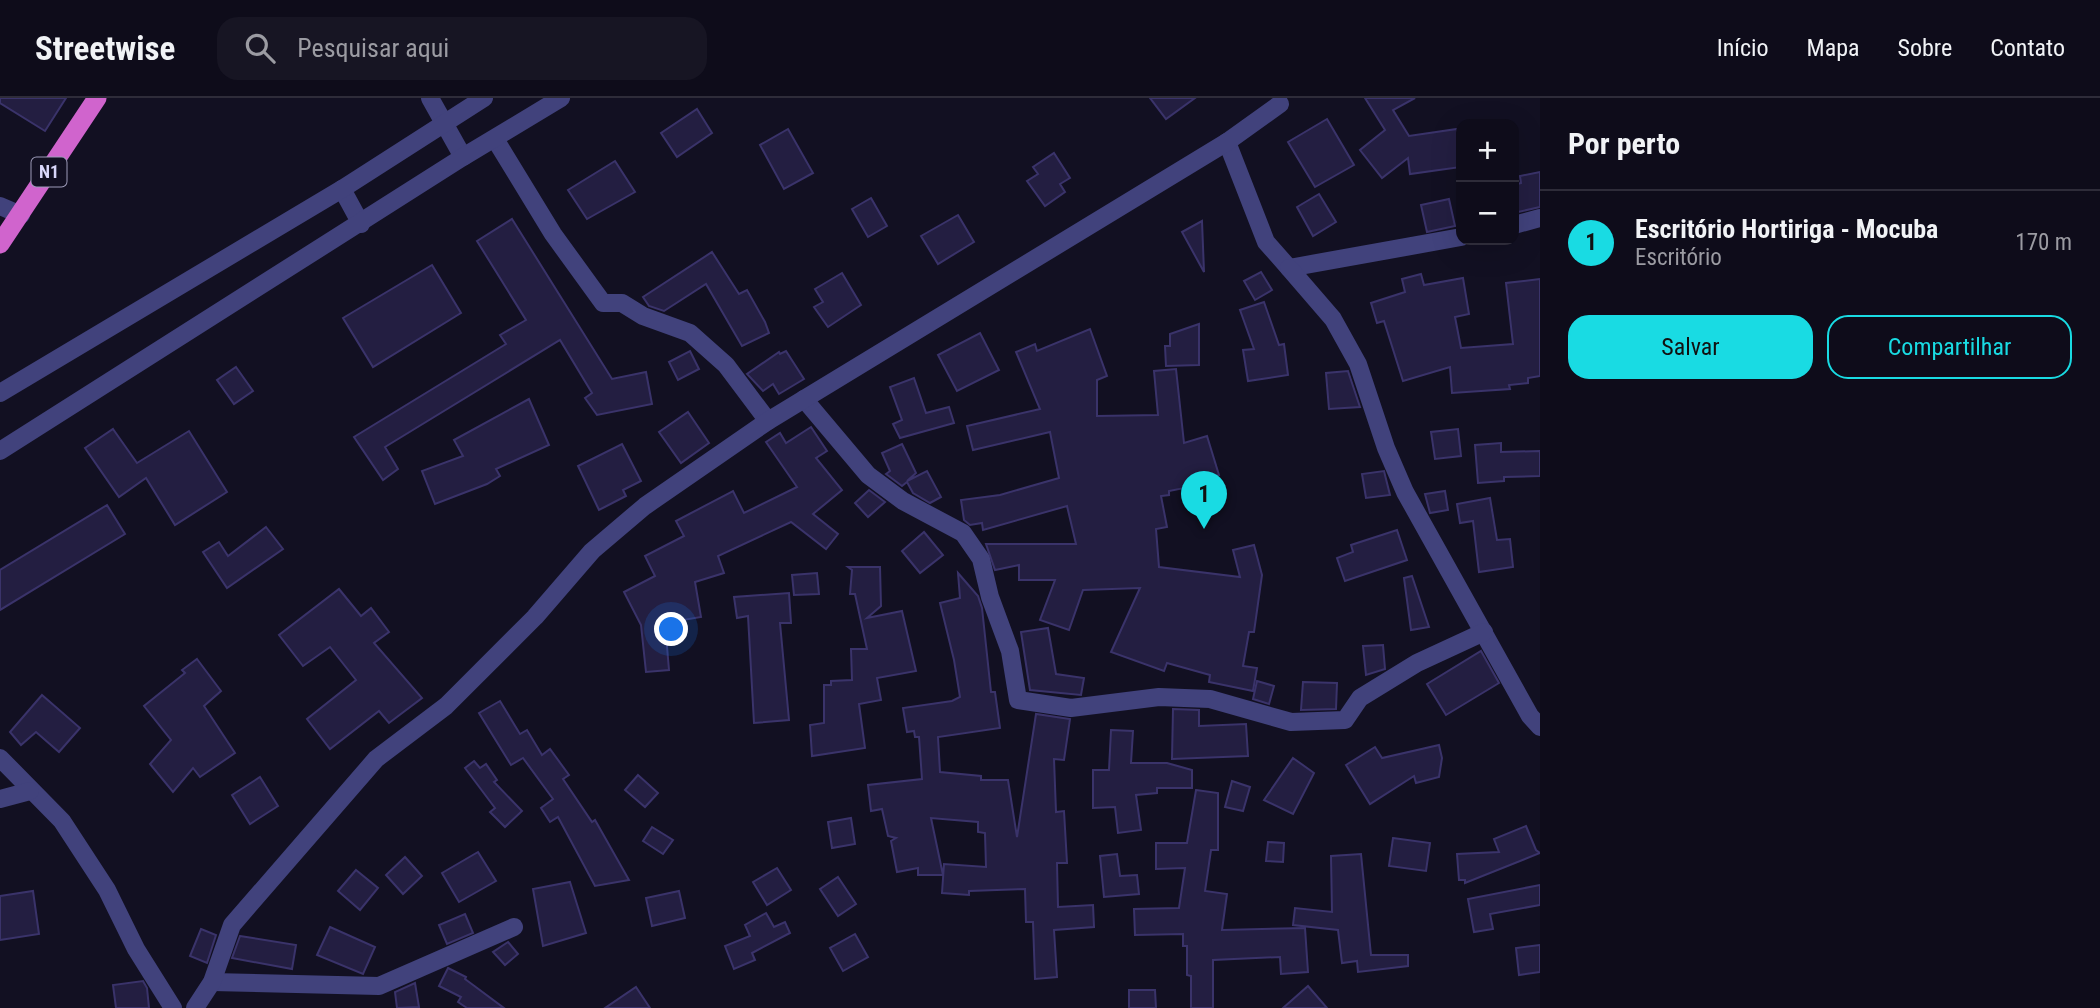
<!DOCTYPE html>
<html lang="pt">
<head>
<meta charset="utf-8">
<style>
  :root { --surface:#0e0c1a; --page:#171523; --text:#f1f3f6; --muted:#9b9ba2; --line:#2e2c39; --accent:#19dbe3 }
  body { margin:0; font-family:"Roboto Condensed",sans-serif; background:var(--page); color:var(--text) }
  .controls { position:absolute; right:21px; top:21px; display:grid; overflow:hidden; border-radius:14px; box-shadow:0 7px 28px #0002 }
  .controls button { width:63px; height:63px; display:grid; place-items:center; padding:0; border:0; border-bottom:2px solid var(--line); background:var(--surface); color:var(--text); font:35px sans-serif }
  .you { position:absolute; left:672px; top:532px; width:24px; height:24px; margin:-18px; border:5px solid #fff; border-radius:50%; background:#1a73e8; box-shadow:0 0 0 10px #1a73e833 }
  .badge { display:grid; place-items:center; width:46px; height:46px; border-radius:50%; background:var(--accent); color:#111; font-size:23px; font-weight:700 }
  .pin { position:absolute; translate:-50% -58px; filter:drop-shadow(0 2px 4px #0008) }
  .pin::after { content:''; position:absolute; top:37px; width:24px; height:21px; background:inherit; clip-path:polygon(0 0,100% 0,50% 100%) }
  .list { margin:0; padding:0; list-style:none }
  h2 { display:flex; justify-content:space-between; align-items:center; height:91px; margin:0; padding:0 28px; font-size:30px }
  h2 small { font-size:23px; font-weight:400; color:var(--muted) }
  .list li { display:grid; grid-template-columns:46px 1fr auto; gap:21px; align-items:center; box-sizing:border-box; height:105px; padding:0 28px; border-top:2px solid var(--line) }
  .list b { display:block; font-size:26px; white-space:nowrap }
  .list p { margin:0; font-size:23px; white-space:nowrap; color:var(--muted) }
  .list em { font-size:23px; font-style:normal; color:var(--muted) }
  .actions { display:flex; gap:14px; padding:21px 28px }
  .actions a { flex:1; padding:16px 0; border:2px solid var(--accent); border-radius:21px; text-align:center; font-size:24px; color:var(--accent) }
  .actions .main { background:var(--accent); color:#111 }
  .icon { flex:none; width:38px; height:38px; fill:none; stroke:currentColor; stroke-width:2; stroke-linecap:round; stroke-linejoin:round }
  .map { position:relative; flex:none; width:1540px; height:910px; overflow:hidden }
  header { display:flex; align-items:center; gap:42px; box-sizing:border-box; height:98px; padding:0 35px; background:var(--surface); border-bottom:2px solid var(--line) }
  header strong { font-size:33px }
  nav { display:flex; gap:38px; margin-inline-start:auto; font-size:24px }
  .search { width:490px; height:63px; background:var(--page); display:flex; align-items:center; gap:18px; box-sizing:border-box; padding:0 24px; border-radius:21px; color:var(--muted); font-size:26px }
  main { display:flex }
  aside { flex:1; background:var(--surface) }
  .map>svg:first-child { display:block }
  .building { fill:#231e41; stroke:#3a336a; stroke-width:2 }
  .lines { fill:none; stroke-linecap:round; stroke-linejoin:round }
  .minor { stroke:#41427c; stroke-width:18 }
  .tertiary { stroke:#41427c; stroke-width:18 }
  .trunk { stroke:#d064cd; stroke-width:19 }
  .labels { text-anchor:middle; stroke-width:6; stroke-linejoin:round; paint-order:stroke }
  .shield { fill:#121022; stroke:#9d9bb9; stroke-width:2 }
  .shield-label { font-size:18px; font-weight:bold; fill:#d8d6fa }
</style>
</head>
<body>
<header>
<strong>Streetwise</strong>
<div class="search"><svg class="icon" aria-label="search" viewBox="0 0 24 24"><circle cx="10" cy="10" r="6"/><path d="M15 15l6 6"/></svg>Pesquisar aqui</div>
<nav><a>Início</a><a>Mapa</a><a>Sobre</a><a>Contato</a></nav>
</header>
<main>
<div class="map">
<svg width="1540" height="910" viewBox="0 0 1540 910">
  <rect width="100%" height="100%" fill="#121022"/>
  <g class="building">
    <polygon points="0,0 66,0 45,33 0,5"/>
    <polygon points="1150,0 1195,0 1166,21"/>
    <polygon points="1365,0 1415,0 1393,12 1409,38 1457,31 1461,69 1410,76 1408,60 1382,80 1360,52 1385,32"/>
    <polygon points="697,11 712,35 677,59 661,35"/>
    <polygon points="1327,21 1354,67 1315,89 1288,44"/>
    <polygon points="788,31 813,75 784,91 760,47"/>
    <polygon points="1054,55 1070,80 1060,86 1065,94 1045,108 1027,83 1038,76 1033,69"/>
    <polygon points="615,63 635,94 587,121 568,92"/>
    <polygon points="1540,74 1540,109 1518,114 1514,87 1521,85 1520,78"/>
    <polygon points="1319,96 1336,124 1313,138 1297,109"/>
    <polygon points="871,100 887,128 868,139 852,111"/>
    <polygon points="1449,101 1455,128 1427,134 1421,107"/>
    <polygon points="958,117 974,144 938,166 921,138"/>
    <polygon points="512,121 612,281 646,274 652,306 597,317 585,300 592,295 560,242 385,349 398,371 383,382 354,339 506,246 500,237 526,222 477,143"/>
    <polygon points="1202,123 1204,174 1182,134"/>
    <polygon points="712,154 739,196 747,192 765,224 769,235 742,248 706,186 664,213 649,208 643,199"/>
    <polygon points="432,167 461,215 373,269 343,220"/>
    <polygon points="1261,174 1272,192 1255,202 1244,183"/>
    <polygon points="842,175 861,207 828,229 814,209 823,204 815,191"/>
    <polygon points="1421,176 1424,187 1463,180 1469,216 1455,219 1461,250 1513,246 1506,185 1540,181 1540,278 1528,280 1528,285 1509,287 1510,291 1452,295 1450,269 1403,283 1384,223 1377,225 1371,205 1405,194 1402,181"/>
    <polygon points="1264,204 1279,247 1284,246 1288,277 1248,283 1243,252 1254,251 1240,212"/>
    <polygon points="1199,226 1199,267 1166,268 1165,248 1170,248 1170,236"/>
    <polygon points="1090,231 1107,278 1097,282 1097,318 1158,317 1154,273 1176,271 1184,345 1207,338 1219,377 1198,384 1199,387 1169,393 1169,397 1161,398 1167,429 1156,431 1159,469 1240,479 1233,452 1254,447 1262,477 1254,534 1249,534 1243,568 1257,570 1253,593 1209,584 1210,577 1167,565 1164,573 1111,554 1140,490 1083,492 1069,532 1040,522 1055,482 1019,482 1019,467 995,472 986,446 1076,446 1067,408 983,432 982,425 970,427 964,422 961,402 1000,397 1059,380 1050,334 973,352 967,328 1040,311 1016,254 1035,246 1037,253"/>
    <polygon points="980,235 999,272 957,293 938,257"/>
    <polygon points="690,253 699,271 678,282 669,264"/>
    <polygon points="786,253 804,281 779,296 773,286 763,293 747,276 779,254 780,256"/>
    <polygon points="236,269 253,293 234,306 217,282"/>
    <polygon points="1348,273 1360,309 1329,311 1326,275"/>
    <polygon points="914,280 926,315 949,309 954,325 900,340 893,326 902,322 890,289"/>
    <polygon points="529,301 549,347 496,371 500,378 487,386 435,406 422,373 463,358 454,342"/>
    <polygon points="688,314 709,345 681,365 659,334"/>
    <polygon points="811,329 827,353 816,360 842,392 813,416 838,436 826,451 791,424 718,458 724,475 695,484 701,519 665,525 669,572 646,574 641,527 624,494 655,478 645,458 684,438 676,423 733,393 744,415 797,389 766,344 780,335 786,345"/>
    <polygon points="113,331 137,365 189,333 227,394 175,427 146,380 119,399 85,350"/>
    <polygon points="1458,331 1461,358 1435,361 1431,334"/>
    <polygon points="1501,345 1501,354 1540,353 1540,378 1504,379 1504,383 1478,385 1475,347"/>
    <polygon points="622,346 641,383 623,392 626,398 599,412 578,368"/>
    <polygon points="902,346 916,375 907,383 927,373 941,399 930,405 913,395 907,384 902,388 886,376 890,373 882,355"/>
    <polygon points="1384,373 1390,397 1366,400 1362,376"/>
    <polygon points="869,392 885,404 868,419 855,405"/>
    <polygon points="1445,393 1448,412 1430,415 1425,396"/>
    <polygon points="1490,400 1497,442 1510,441 1513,469 1479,474 1473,423 1460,425 1457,406"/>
    <polygon points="107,407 125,436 0,512 0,472"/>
    <polygon points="266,429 283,451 227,490 203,454 219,444 228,458"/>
    <polygon points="1397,432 1407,462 1345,483 1337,460 1353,454 1351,447"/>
    <polygon points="924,434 943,457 920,475 902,453"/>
    <polygon points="848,469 880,469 881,508 867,520 902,513 916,573 877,580 881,602 859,606 865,650 812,658 810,627 824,625 824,587 831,587 831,583 852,582 851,551 867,551 855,496 850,496 852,472"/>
    <polygon points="817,475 819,496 794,497 792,477"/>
    <polygon points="958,475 978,498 982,510 991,594 995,594 1000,630 938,639 940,674 981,678 981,682 1008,682 1017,739 1036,616 1070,621 1064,662 1054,661 1056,714 1064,713 1067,765 1057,765 1058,809 1093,807 1094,829 1054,832 1057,879 1035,881 1033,824 1026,824 1025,791 969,793 969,797 942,795 944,766 986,769 985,735 978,734 978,724 931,720 943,777 918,777 918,770 897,774 891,743 896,740 888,738 882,711 871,713 868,687 922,681 919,639 915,639 914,633 907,634 903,610 952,603 960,599 954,562 940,505 960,500"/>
    <polygon points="1412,478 1429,529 1411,532 1404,480"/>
    <polygon points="339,491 361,518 371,510 389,534 374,545 422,600 389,625 379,613 330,651 307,621 356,582 330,549 303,568 279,537"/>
    <polygon points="789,495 791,525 780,525 789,622 754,625 748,518 737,520 734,499"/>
    <polygon points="1048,530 1056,576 1084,580 1081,597 1030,592 1021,534"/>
    <polygon points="1383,547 1385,571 1366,577 1363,548"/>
    <polygon points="1481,553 1499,585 1446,617 1427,586"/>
    <polygon points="197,561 221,593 204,608 235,655 200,679 193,670 173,694 150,666 171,642 144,608 185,575 182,572"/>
    <polygon points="1257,583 1274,588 1269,606 1253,601"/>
    <polygon points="1303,584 1337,585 1336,611 1301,612"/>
    <polygon points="42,597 80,630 59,654 36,634 21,647 10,634"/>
    <polygon points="500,603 520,636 527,632 542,657 550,651 569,677 563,681 592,724 595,722 629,782 595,788 558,719 550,724 541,710 553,701 523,660 511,667 479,615"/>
    <polygon points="1173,611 1199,612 1199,628 1246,626 1248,658 1172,661"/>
    <polygon points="1111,632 1133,633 1131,665 1167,665 1192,672 1192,690 1157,690 1157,695 1136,697 1141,732 1118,735 1115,709 1093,710 1093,672 1109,672"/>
    <polygon points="1439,647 1442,660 1439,679 1416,685 1414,678 1370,706 1346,667 1375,649 1382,660"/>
    <polygon points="1293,660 1314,675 1293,716 1264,702"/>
    <polygon points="474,663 480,670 486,666 497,682 494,684 522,713 505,729 490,714 495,710 465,670"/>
    <polygon points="638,677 658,695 645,709 625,692"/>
    <polygon points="260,679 278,708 250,726 232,697"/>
    <polygon points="1232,683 1250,689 1243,713 1225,709"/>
    <polygon points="1196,692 1218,695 1218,752 1211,752 1205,793 1227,796 1222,832 1305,830 1308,874 1281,876 1280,859 1213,862 1213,910 1191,910 1191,878 1187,877 1187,848 1183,848 1183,836 1135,837 1134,811 1179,810 1185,770 1156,771 1156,745 1187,745"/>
    <polygon points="851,720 855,746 832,750 828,724"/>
    <polygon points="1526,728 1536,752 1540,755 1465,785 1465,782 1459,782 1457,756 1499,754 1494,741"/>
    <polygon points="652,729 673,742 663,756 643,743"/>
    <polygon points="1393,740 1430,745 1426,773 1389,768"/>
    <polygon points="1268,744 1284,745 1283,764 1266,763"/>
    <polygon points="478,754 496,783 459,804 442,775"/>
    <polygon points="1117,756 1120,778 1137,777 1139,796 1104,799 1100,758"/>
    <polygon points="1361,756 1371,857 1408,857 1408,868 1358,874 1357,863 1342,865 1338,832 1293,827 1295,810 1332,814 1331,758"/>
    <polygon points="405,759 422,778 403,796 386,777"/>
    <polygon points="777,770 791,792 767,807 753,784"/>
    <polygon points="356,772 378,790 360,812 338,793"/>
    <polygon points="838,779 856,806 838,818 820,791"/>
    <polygon points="570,784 586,835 543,848 533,791"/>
    <polygon points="1540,787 1540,807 1490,816 1493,831 1474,834 1468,801"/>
    <polygon points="33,793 39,836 0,842 0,798"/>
    <polygon points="679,793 685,820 652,828 646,800"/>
    <polygon points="766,815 774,829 785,824 790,835 752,855 755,862 734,871 725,848 750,838 745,827"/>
    <polygon points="465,816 473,835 447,846 439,827"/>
    <polygon points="330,829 375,849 363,876 317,857"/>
    <polygon points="201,831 216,837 207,865 190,858"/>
    <polygon points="855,836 868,859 843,873 830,850"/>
    <polygon points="240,838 296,847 292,871 232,860"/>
    <polygon points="508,844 518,856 505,867 493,854"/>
    <polygon points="1540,847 1540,874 1519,877 1516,850"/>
    <polygon points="448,870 466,879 465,881 504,910 467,910 458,904 461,899 439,888"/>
    <polygon points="143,883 147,890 149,910 116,910 113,887"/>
    <polygon points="415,885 419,909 397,910 395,894"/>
    <polygon points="1308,888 1327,910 1283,910"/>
    <polygon points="636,889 650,910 605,910"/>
    <polygon points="1129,892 1155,892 1156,910 1129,910"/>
  </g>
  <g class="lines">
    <g class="minor">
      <polyline points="430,0 463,59"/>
      <polyline points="495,41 553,136 603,205 622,205 643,218 690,235 726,267 768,323"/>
      <polyline points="1227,44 1266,144 1289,170 1461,139"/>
      <polyline points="0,108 21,117"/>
      <polyline points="1514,127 1540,120"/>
      <polyline points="1289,170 1333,221 1358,266 1386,350 1405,394 1530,618 1540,629"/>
      <polyline points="804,301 868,377 903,403 963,435 981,461 990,499 1010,553 1018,602 1071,610 1159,599 1210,601 1291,624 1345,622 1360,600 1417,565 1484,534"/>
      <polyline points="0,660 62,723 107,792 136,851 173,910"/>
      <polyline points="0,701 30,693"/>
      <polyline points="212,884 379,888 514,829"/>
      <polyline points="195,910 212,884 232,827 376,661 446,608 535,519 592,453 645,408 768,323 1227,44 1280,6"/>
    </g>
    <g class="tertiary">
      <polyline points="342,91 361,126"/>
      <polyline points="0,295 342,91 484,0"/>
      <polyline points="0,353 463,59 561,0"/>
    </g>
    <polyline class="trunk" points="0,146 97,0"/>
  </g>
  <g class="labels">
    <rect class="shield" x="31.5" y="59.5" width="35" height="29" rx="5"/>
    <g class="shield-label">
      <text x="49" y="80">N1</text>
    </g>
  </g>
</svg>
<div class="controls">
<button>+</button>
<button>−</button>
</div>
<div class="you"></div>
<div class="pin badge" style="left:1204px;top:431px">1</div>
</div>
<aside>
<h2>Por perto<small></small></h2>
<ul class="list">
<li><span class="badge">1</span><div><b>Escritório Hortiriga - Mocuba</b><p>Escritório</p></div><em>170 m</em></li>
</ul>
<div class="actions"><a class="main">Salvar</a><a>Compartilhar</a></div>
</aside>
</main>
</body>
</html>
